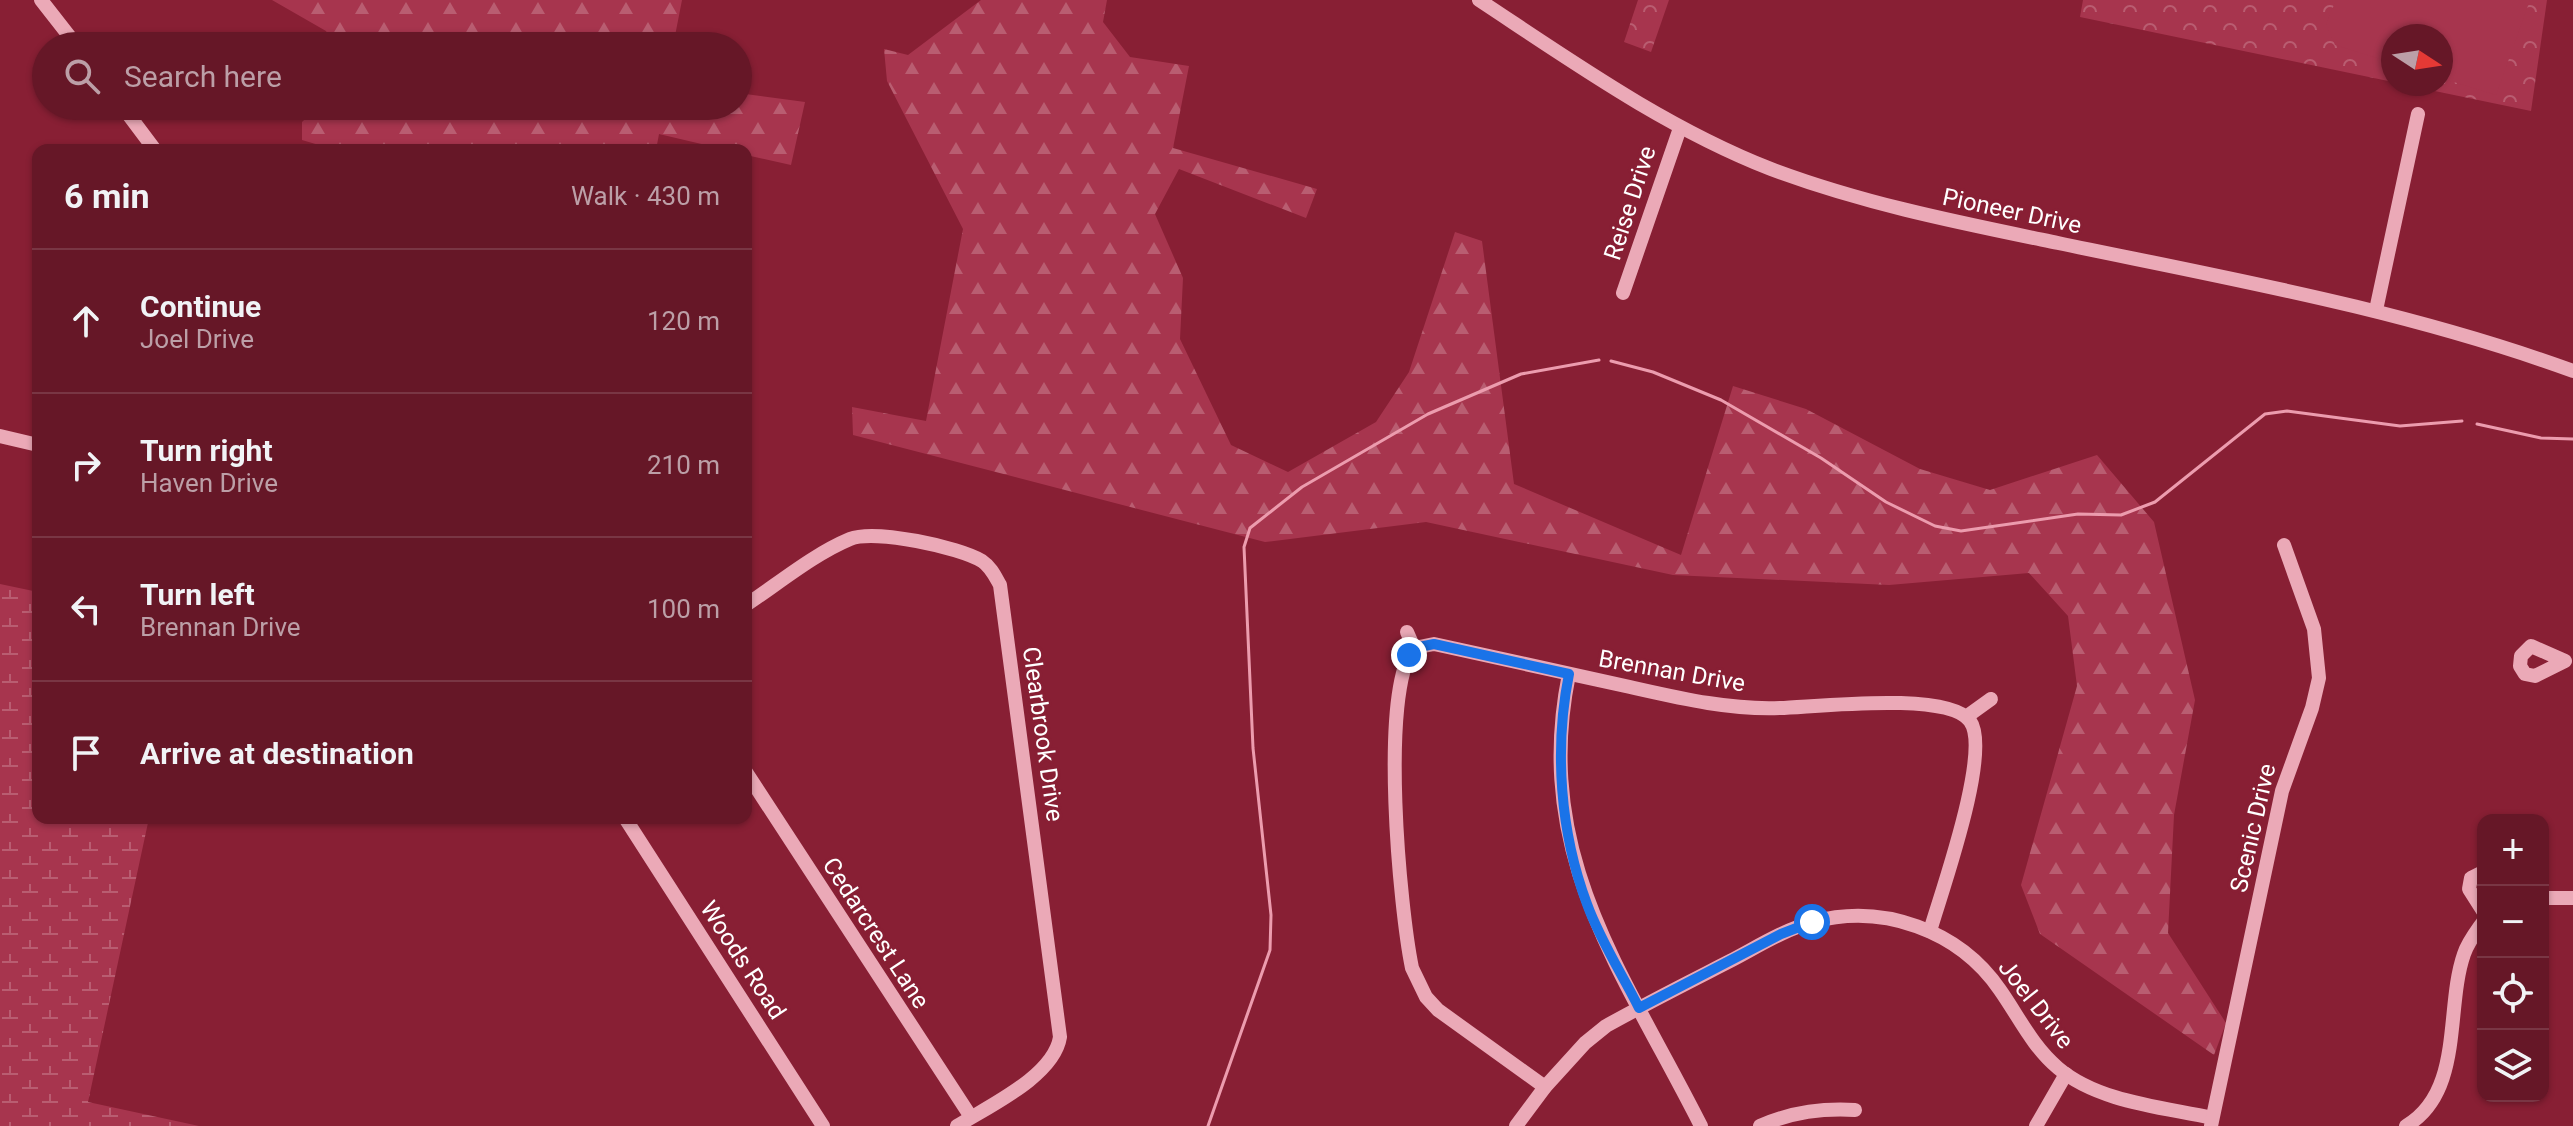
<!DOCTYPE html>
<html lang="en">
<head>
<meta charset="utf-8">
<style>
  :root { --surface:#661727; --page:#6c202f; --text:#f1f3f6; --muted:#bc9fa7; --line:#793644 }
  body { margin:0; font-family:Roboto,sans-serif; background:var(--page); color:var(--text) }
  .controls { position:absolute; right:24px; bottom:24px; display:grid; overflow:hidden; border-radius:16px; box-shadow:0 2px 6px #0004 }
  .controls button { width:72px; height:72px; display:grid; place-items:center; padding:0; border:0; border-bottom:2px solid var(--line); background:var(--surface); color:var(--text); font:40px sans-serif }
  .compass { position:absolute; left:2381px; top:24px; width:72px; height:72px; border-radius:50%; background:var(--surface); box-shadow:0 2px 6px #0004; rotate:102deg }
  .stop { position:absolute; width:24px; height:24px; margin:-18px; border:6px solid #1a73e8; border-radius:50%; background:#fff }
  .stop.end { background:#1a73e8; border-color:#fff; box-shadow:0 2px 8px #0008 }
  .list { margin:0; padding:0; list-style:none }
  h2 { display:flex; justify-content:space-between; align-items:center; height:104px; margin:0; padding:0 32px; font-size:34px }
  h2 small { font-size:26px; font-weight:400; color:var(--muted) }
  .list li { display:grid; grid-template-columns:52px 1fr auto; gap:24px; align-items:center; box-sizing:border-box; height:144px; padding:0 32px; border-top:2px solid var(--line) }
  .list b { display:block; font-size:30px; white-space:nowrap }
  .list p { margin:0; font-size:26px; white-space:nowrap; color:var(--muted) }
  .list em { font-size:26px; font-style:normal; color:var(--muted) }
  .icon { flex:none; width:44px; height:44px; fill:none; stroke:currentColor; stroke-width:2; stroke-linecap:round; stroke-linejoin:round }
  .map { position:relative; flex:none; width:2573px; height:1126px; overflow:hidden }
  .search { position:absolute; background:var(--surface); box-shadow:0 2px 6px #0004; left:32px; top:32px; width:720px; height:88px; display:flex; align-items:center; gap:20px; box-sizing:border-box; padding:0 28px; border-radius:44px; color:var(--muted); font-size:30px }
  .panel { position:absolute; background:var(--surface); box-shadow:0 2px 6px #0004; left:32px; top:144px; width:720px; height:680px; border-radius:16px }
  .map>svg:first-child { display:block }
  .forest { fill:url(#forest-firs) }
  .wetland { fill:url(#wetland-marsh) }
  .park { fill:url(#park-crowns) }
  .pitch { fill:#a7354e }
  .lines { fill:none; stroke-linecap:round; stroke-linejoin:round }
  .stream { stroke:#ec9cae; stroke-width:3 }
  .minor { stroke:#eba9b7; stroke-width:14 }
  .route { stroke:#1a73e8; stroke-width:10 }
  .labels { text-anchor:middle; stroke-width:6; stroke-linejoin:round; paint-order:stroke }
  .street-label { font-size:24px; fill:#fff; stroke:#881f34 }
</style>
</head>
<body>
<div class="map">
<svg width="2573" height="1126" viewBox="0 0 2573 1126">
  <defs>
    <pattern id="forest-firs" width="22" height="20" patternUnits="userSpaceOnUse" patternTransform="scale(2)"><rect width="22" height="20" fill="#a7354e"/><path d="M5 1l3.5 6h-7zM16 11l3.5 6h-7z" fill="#b95d71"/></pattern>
    <pattern id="wetland-marsh" width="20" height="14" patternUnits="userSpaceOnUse" patternTransform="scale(2)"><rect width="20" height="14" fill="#a7354e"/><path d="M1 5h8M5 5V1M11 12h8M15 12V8" fill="none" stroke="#b95d71"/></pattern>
    <pattern id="park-crowns" width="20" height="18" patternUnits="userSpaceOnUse" patternTransform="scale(2)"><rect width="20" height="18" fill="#a7354e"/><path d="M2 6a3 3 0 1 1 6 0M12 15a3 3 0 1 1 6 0" fill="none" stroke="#b95d71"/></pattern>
  </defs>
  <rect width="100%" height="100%" fill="#881f34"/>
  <g class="forest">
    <polygon points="272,0 682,0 673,46 334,46 326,31"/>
    <polygon points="981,0 1107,0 1103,22 1130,57 1189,66 1173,148 1317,189 1306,218 1179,169 1155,214 1183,278 1180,339 1231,445 1288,472 1376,422 1409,372 1455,232 1482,241 1514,484 1681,555 1733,386 1806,409 1920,469 1990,490 2097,455 2154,522 2195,700 2174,815 2168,933 2226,1023 2214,1055 2040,934 2021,885 2077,686 2068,616 2029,573 1889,585 1673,575 1426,522 1265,542 853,435 852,407 926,421 963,229 887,81 884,49 908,55"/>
    <polygon points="738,93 805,102 791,165 746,155 746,150 727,150 659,134 656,150 369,150 329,148 302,140 302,122 319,106 738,106"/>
  </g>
  <polygon class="wetland" points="0,584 38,592 38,818 149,818 88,1102 199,1126 0,1126"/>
  <g class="park">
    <polygon points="1638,0 1669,0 1651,52 1624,42"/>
    <polygon points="2083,0 2547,0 2531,111 2401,84 2441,84 2441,36 2393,36 2393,82 2080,17"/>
  </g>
  <polygon class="pitch" points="2336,0 2530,0 2496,95 2441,78 2441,36 2393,36 2393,63 2335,45 2326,24"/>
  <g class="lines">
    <g class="stream">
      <polyline points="1611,361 1653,372 1721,400 1821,458 1886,502 1935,526 1961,531 2078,514 2121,515 2155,502 2265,414 2287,411 2400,426 2462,421"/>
      <polyline points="2477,424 2541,438 2573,439"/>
      <polyline points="1208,1126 1270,950 1271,915 1253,748 1244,547 1250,528 1302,487 1428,414 1521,374 1599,360"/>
    </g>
    <g class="minor">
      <polyline points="41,0 77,46"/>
      <path d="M1479,0C1573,62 1666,128 1771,169C1864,204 1961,223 2058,243C2231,279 2406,310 2573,371"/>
      <polyline points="122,106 155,150"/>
      <polyline points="1623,293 1680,128"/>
      <polyline points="2376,310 2418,114"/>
      <polyline points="0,436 38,445"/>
      <path d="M746,605C779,583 814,554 850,539C875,529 959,547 982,561C991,567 995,576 1000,585L1060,1037C1054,1076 989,1106 957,1126"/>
      <polyline points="1407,632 1414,648"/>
      <polygon points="2531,646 2565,661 2535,676 2525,674 2520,666 2521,656"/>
      <path d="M1569,674C1532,856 1624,973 1701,1126"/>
      <polyline points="1966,717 1991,699"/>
      <polyline points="746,772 971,1117"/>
      <polyline points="625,818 823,1126"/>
      <polyline points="2483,872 2471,878 2469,889 2483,911"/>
      <polyline points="2543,898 2573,898"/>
      <path d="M1545,1087L1438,1010L1426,997L1412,968C1400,910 1379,691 1414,648L1434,644C1500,659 1565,673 1630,687C1679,698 1729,710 1780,708C1815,707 1948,691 1970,721C1992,751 1941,893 1930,931"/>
      <path d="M1516,1126L1545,1087L1585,1043L1606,1026C1647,1003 1689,982 1730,961C1757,947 1783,930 1813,922C1882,903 1959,930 2000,990C2019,1017 2032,1046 2058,1068C2098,1102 2162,1107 2212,1118"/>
      <path d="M1760,1126C1791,1112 1822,1108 1855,1110"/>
      <polyline points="2036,1126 2066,1074"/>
      <polyline points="2211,1126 2282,791 2312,708 2319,678 2314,629 2284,545"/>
      <path d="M2406,1126C2464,1092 2445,1008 2464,954C2468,942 2476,932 2483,922"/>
    </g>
  </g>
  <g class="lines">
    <path class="route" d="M1409,655L1414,648L1434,644L1569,674C1554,749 1560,832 1587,904C1600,940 1622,974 1639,1008L1781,934L1812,922"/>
  </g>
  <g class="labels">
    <g class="street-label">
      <text transform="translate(1630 203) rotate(-72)" y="8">Reise Drive</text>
      <text transform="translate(2012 211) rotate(12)" y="8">Pioneer Drive</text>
      <text transform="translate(1672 671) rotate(10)" y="8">Brennan Drive</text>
      <text transform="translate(1043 734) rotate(82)" y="8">Clearbrook Drive</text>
      <text transform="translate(2253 828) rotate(-77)" y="8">Scenic Drive</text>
      <text transform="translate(876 933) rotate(57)" y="8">Cedarcrest Lane</text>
      <text transform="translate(743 960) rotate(57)" y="8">Woods Road</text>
      <text transform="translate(2036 1004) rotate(52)" y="8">Joel Drive</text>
    </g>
  </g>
</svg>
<div class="controls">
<button>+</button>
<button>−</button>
<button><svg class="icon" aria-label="locate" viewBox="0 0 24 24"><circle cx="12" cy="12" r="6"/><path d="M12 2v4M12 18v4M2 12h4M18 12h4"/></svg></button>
<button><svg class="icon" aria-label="layers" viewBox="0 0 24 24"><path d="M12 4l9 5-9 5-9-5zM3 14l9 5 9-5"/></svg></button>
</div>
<svg class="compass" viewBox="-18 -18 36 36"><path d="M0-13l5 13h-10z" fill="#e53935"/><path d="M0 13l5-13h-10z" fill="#bc9fa7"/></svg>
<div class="stop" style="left:1812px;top:922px"></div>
<div class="stop end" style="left:1409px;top:655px"></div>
<div class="search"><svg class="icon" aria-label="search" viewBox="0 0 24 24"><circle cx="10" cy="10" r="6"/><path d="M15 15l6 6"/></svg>Search here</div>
<section class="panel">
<h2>6 min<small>Walk · 430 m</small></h2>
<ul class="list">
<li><svg class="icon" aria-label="ahead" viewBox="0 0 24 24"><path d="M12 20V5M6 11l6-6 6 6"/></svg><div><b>Continue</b><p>Joel Drive</p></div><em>120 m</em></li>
<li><svg class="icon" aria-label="right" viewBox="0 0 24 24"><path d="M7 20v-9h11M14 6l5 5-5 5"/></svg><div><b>Turn right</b><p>Haven Drive</p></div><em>210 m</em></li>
<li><svg class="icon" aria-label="left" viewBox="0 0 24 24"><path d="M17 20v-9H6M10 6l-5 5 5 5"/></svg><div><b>Turn left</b><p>Brennan Drive</p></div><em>100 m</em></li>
<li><svg class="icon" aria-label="arrive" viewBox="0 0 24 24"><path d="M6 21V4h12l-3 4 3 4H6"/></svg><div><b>Arrive at destination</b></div></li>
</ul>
</section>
</div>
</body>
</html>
